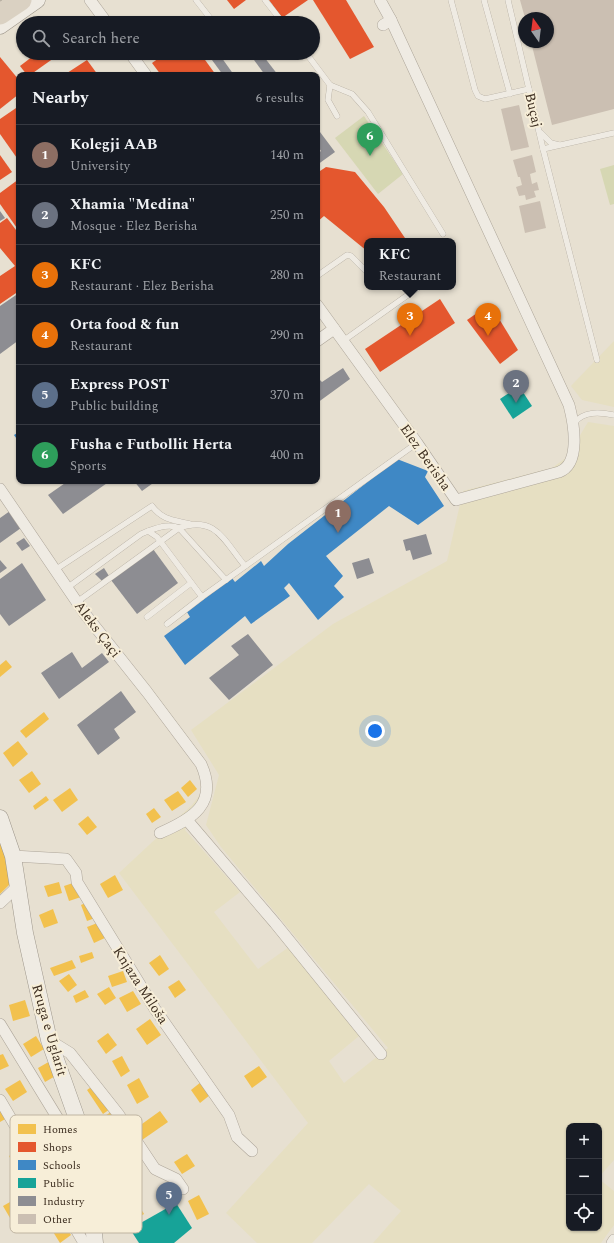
<!DOCTYPE html>
<html lang="en">
<head>
<meta charset="utf-8">
<style>
  :root { --surface:#171b24; --page:#20242c; --text:#f1f3f6; --muted:#9ea1a6; --line:#363941; --accent:#2563eb }
  body { margin:0; font-family:Spectral,serif; background:var(--page); color:var(--text) }
  .controls { position:absolute; right:12px; bottom:12px; display:grid; overflow:hidden; border-radius:8px; box-shadow:0 1px 3px #0004 }
  .controls button { width:36px; height:36px; display:grid; place-items:center; padding:0; border:0; border-bottom:1px solid var(--line); background:var(--surface); color:var(--text); font:20px sans-serif }
  .compass { position:absolute; left:518px; top:12px; width:36px; height:36px; border-radius:50%; background:var(--surface); box-shadow:0 1px 3px #0004; rotate:346deg }
  .you { position:absolute; left:375px; top:731px; width:14px; height:14px; margin:-10px; border:3px solid #fff; border-radius:50%; background:#1a73e8; box-shadow:0 0 0 6px #1a73e833 }
  .badge { display:grid; place-items:center; width:26px; height:26px; border-radius:50%; background:var(--accent); color:#fff; font-size:13px; font-weight:700 }
  .pin { position:absolute; translate:-50% -33px; filter:drop-shadow(0 1px 2px #0008) }
  .pin::after { content:''; position:absolute; top:21px; width:14px; height:12px; background:inherit; clip-path:polygon(0 0,100% 0,50% 100%) }
  .popup { position:absolute; left:364px; top:238px; width:92px; height:52px; box-sizing:border-box; display:grid; place-content:center; border-radius:8px; background:var(--surface); filter:drop-shadow(0 1px 3px #0005); font-size:13px; white-space:nowrap; color:var(--muted) }
  .popup b { font-size:15px; color:var(--text) }
  .popup::after { content:''; position:absolute; left:50%; top:100%; margin-left:-8px; border:8px solid transparent; border-top-color:var(--surface) }
  .list { margin:0; padding:0; list-style:none }
  h2 { display:flex; justify-content:space-between; align-items:center; height:52px; margin:0; padding:0 16px; font-size:17px }
  h2 small { font-size:13px; font-weight:400; color:var(--muted) }
  .list li { display:grid; grid-template-columns:26px 1fr auto; gap:12px; align-items:center; box-sizing:border-box; height:60px; padding:0 16px; border-top:1px solid var(--line) }
  .list b { display:block; font-size:15px; white-space:nowrap }
  .list p { margin:0; font-size:13px; white-space:nowrap; color:var(--muted) }
  .list em { font-size:13px; font-style:normal; color:var(--muted) }
  .icon { flex:none; width:22px; height:22px; fill:none; stroke:currentColor; stroke-width:2; stroke-linecap:round; stroke-linejoin:round }
  .map { position:relative; flex:none; width:614px; height:1243px; overflow:hidden }
  .search { position:absolute; background:var(--surface); box-shadow:0 1px 3px #0004; left:16px; top:16px; width:304px; height:44px; display:flex; align-items:center; gap:10px; box-sizing:border-box; padding:0 14px; border-radius:22px; color:var(--muted); font-size:15px }
  .panel { position:absolute; background:var(--surface); box-shadow:0 1px 3px #0004; left:16px; top:72px; width:304px; height:412px; border-radius:8px }
  .map>svg:first-child { display:block }
  .farmland { fill:#e6dfc2 }
  .green { fill:#d6d7b3 }
  .homes { fill:#f2c14e }
  .shops { fill:#e4572e }
  .schools { fill:#3f88c5 }
  .public { fill:#17a398 }
  .industry { fill:#8d8d92 }
  .building { fill:#cbbfb2 }
  .lines { fill:none; stroke-linecap:round; stroke-linejoin:round }
  .lane-casing { stroke:#ada599; stroke-width:6 }
  .street-casing { stroke:#ada599; stroke-width:12 }
  .secondary-casing { stroke:#9c958a; stroke-width:17 }
  .highway-casing { stroke:#928b80; stroke-width:22 }
  .lane { stroke:#efebe3; stroke-width:5.5 }
  .street { stroke:#efebe3; stroke-width:11 }
  .secondary { stroke:#efebe3; stroke-width:16 }
  .highway { stroke:#dad1c2; stroke-width:21 }
  .labels { text-anchor:middle; stroke-width:4; stroke-linejoin:round; paint-order:stroke }
  .street-label { font-size:14px; fill:#3d2e20; stroke:#f7eed8 }
  .key { fill:#f7eed8; stroke:#bfb4a1; stroke-width:1 }
  .key-label { font-size:11px; fill:#3d2e20 }
</style>
</head>
<body>
<div class="map">
<svg width="614" height="1243" viewBox="0 0 614 1243">
  <rect width="100%" height="100%" fill="#e7e0d1"/>
  <g class="farmland">
    <polygon points="614,341 614,407 582,400 571,386"/>
    <polygon points="588,422 614,426 614,1160 599,1177 599,1126 569,1126 569,1228 599,1228 599,1179 614,1191 614,1225 601,1243 373,1243 401,1211 369,1184 312,1243 257,1243 226,1213 308,1123 119,873 192,805 205,788 185,830 240,892 214,912 258,969 289,947 359,1036 329,1061 344,1083 388,1048 221,847 206,825 219,775 191,730 333,624 447,561 463,491 552,468 567,457"/>
  </g>
  <g class="green">
    <polygon points="364,116 403,174 378,194 335,138"/>
    <polygon points="614,165 614,204 610,205 600,169"/>
  </g>
  <g class="homes">
    <polygon points="6,660 12,667 0,677 0,665"/>
    <polygon points="44,712 49,719 26,738 20,731"/>
    <polygon points="18,741 28,754 13,767 3,753"/>
    <polygon points="32,771 41,784 29,793 19,780"/>
    <polygon points="190,780 197,789 188,797 181,788"/>
    <polygon points="70,788 78,800 62,812 53,800"/>
    <polygon points="178,791 186,802 172,811 164,800"/>
    <polygon points="46,796 49,800 35,810 33,806"/>
    <polygon points="154,808 161,817 152,823 146,814"/>
    <polygon points="88,816 97,827 87,835 78,824"/>
    <polygon points="0,840 14,880 0,894"/>
    <polygon points="115,875 123,890 108,898 100,884"/>
    <polygon points="59,882 62,893 48,897 44,886"/>
    <polygon points="76,882 81,897 69,901 64,886"/>
    <polygon points="88,902 95,918 87,921 81,905"/>
    <polygon points="53,909 58,923 44,928 39,915"/>
    <polygon points="100,922 107,937 94,943 87,927"/>
    <polygon points="92,952 94,958 81,963 79,956"/>
    <polygon points="160,955 169,969 159,976 149,963"/>
    <polygon points="72,960 76,968 54,976 50,968"/>
    <polygon points="123,971 127,982 112,987 108,976"/>
    <polygon points="69,974 77,985 68,992 59,981"/>
    <polygon points="179,980 186,990 175,998 168,987"/>
    <polygon points="109,987 116,998 105,1005 97,994"/>
    <polygon points="85,990 89,997 76,1003 73,996"/>
    <polygon points="133,991 141,1004 127,1012 119,998"/>
    <polygon points="25,1000 30,1016 13,1021 9,1005"/>
    <polygon points="150,1019 161,1035 147,1045 136,1029"/>
    <polygon points="108,1033 117,1045 106,1054 97,1041"/>
    <polygon points="36,1036 44,1049 31,1057 23,1044"/>
    <polygon points="3,1054 9,1066 0,1070 0,1055"/>
    <polygon points="122,1056 130,1071 121,1077 112,1061"/>
    <polygon points="52,1060 59,1074 45,1082 38,1068"/>
    <polygon points="259,1066 267,1077 252,1088 244,1076"/>
    <polygon points="139,1078 149,1097 137,1104 127,1085"/>
    <polygon points="20,1080 27,1092 13,1101 5,1089"/>
    <polygon points="201,1082 210,1095 200,1103 191,1090"/>
    <polygon points="94,1085 110,1109 103,1114 87,1090"/>
    <polygon points="0,1107 7,1118 0,1122"/>
    <polygon points="160,1111 168,1122 142,1140 135,1129"/>
    <polygon points="111,1112 119,1124 108,1131 100,1119"/>
    <polygon points="52,1134 60,1146 46,1155 38,1143"/>
    <polygon points="116,1136 123,1147 112,1154 105,1143"/>
    <polygon points="24,1147 31,1160 16,1168 9,1156"/>
    <polygon points="187,1154 195,1166 182,1174 174,1162"/>
    <polygon points="54,1160 69,1183 62,1188 47,1164"/>
    <polygon points="32,1166 38,1177 26,1183 20,1172"/>
    <polygon points="124,1177 130,1188 120,1194 113,1184"/>
    <polygon points="133,1195 144,1214 120,1228 109,1210"/>
    <polygon points="199,1195 209,1214 197,1220 188,1201"/>
    <polygon points="17,1198 23,1210 10,1218 3,1206"/>
    <polygon points="36,1210 47,1225 39,1230 29,1215"/>
    <polygon points="62,1220 71,1235 60,1243 50,1227"/>
  </g>
  <g class="shops">
    <polygon points="227,0 246,0 234,9"/>
    <polygon points="269,0 308,0 282,18"/>
    <polygon points="313,0 346,0 374,47 350,59"/>
    <polygon points="37,53 61,53 30,75 27,75 20,66"/>
    <polygon points="166,53 200,53 216,75 161,75 152,63"/>
    <polygon points="0,57 19,80 19,94 0,109"/>
    <polygon points="87,60 98,75 64,75"/>
    <polygon points="19,106 19,161 0,134 0,119"/>
    <polygon points="0,155 12,172 0,180"/>
    <polygon points="326,167 355,172 384,207 407,241 367,241 367,251 324,216 317,222 317,173"/>
    <polygon points="19,179 19,231 0,204 0,193"/>
    <polygon points="7,218 19,234 19,291 0,304 0,276 15,266 0,248 0,223"/>
    <polygon points="440,299 455,323 380,372 365,349"/>
    <polygon points="490,304 518,350 500,364 467,320"/>
  </g>
  <g class="schools">
    <polygon points="19,432 19,442 14,435"/>
    <polygon points="397,459 428,471 425,477 444,506 418,525 389,506 326,556 343,576 334,586 344,597 318,620 289,583 284,588 290,596 251,624 245,616 185,665 164,636 190,617 187,612 232,578 235,582 261,561 264,566 288,544"/>
  </g>
  <g class="public">
    <polygon points="519,386 532,406 513,419 500,399"/>
    <polygon points="176,1203 192,1228 174,1243 139,1243 130,1229"/>
  </g>
  <g class="industry">
    <polygon points="249,53 261,53 278,75 265,75"/>
    <polygon points="219,54 234,75 223,75 212,60"/>
    <polygon points="317,128 335,152 317,165 317,154 321,151 317,145"/>
    <polygon points="0,211 5,218 0,221"/>
    <polygon points="19,293 19,340 0,354 0,306"/>
    <polygon points="343,368 350,379 317,403 317,377 322,382"/>
    <polygon points="68,481 110,481 63,514 48,495"/>
    <polygon points="134,481 156,481 142,491"/>
    <polygon points="10,511 21,528 0,543 0,518"/>
    <polygon points="426,534 432,554 413,560 410,550 406,551 403,540"/>
    <polygon points="24,538 30,546 22,551 16,543"/>
    <polygon points="153,549 178,583 137,614 111,580"/>
    <polygon points="369,558 374,573 357,579 352,563"/>
    <polygon points="0,560 7,568 0,573"/>
    <polygon points="22,563 46,600 9,626 0,614 0,579"/>
    <polygon points="104,568 109,576 102,581 95,574"/>
    <polygon points="248,634 273,665 229,700 209,678 239,655 231,646"/>
    <polygon points="72,652 82,668 102,653 109,662 59,699 41,673"/>
    <polygon points="121,691 136,712 114,729 120,738 98,755 77,725"/>
  </g>
  <g class="building">
    <polygon points="520,0 614,0 614,109 552,125 531,42 548,42 548,18 525,18"/>
    <polygon points="519,105 529,147 511,151 501,109"/>
    <polygon points="532,155 536,172 530,174 532,184 537,182 539,190 534,191 536,197 526,200 525,195 519,196 516,187 522,185 520,177 518,177 513,160"/>
    <polygon points="540,201 546,228 525,233 519,206"/>
  </g>
  <g class="lines">
    <g class="lane-casing">
      <g id="lane">
        <polyline points="196,0 214,23"/>
        <polyline points="265,0 283,23"/>
        <polyline points="451,0 475,90 478,96 485,99 529,89"/>
        <polyline points="484,0 510,94"/>
        <polyline points="508,0 543,149 614,133"/>
        <polyline points="306,53 330,85 352,94 368,112 443,234"/>
        <polyline points="330,85 328,100 337,116"/>
        <polyline points="541,133 551,143 559,145"/>
        <polyline points="543,149 597,360"/>
        <polyline points="317,276 347,255 351,256 366,271"/>
        <polyline points="343,341 419,287"/>
        <path d="M574,423C584,411 599,412 614,415"/>
        <path d="M148,531C157,528 169,523 179,528L226,580"/>
        <path d="M55,570L152,506C162,520 174,520 190,524"/>
        <polyline points="67,588 141,534 148,531 157,537 202,597"/>
        <path d="M77,602L179,528C216,515 224,541 245,566"/>
        <polyline points="147,617 191,583"/>
        <polyline points="167,624 202,597 417,443"/>
      </g>
    </g>
    <g class="street-casing">
      <g id="street">
        <polyline points="90,0 107,23"/>
        <polyline points="380,0 391,20 383,25"/>
        <polyline points="130,53 146,75"/>
        <path d="M317,305L417,443L456,500L559,472C581,464 574,424 569,405L391,20"/>
        <polyline points="317,341 334,329"/>
        <path d="M0,489L85,614L147,692L201,764C219,804 192,819 160,833"/>
        <polyline points="187,820 275,923 381,1054"/>
        <polyline points="13,856 66,859 76,873 77,882 155,1009 229,1115 237,1137 252,1151"/>
        <polyline points="0,903 18,886"/>
        <polyline points="0,1024 82,1158"/>
        <polyline points="49,1040 70,1053 119,1115 155,1169 176,1179 183,1189"/>
        <polyline points="0,1100 84,1243"/>
        <polyline points="612,1243 614,1240"/>
      </g>
    </g>
    <g class="secondary-casing">
      <g id="secondary">
        <polyline points="0,26 37,0"/>
        <polyline points="0,818 13,856 25,933 49,1040 77,1119 87,1165 95,1243"/>
      </g>
    </g>
    <g class="highway-casing">
      <polyline id="highway" points="0,14 21,0"/>
    </g>
    <use href="#lane" class="lane"/>
    <use href="#street" class="street"/>
    <use href="#secondary" class="secondary"/>
    <use href="#highway" class="highway"/>
  </g>
  <g class="labels">
    <g class="street-label">
      <text transform="translate(534 110) rotate(77)" y="5">Buçaj</text>
      <text transform="translate(426 457) rotate(55)" y="5">Elez Berisha</text>
      <text transform="translate(98 629) rotate(53)" y="5">Aleks Çaçi</text>
      <text transform="translate(141 985) rotate(57)" y="5">Knjaza Miloša</text>
      <text transform="translate(50 1030) rotate(74)" y="5">Rruga e Uglarit</text>
    </g>
  </g>
  <rect x="10" y="1115" width="132" height="118" rx="6" class="key"/>
  <rect x="18" y="1124" width="18" height="10" fill="#f2c14e"/>
  <rect x="18" y="1142" width="18" height="10" fill="#e4572e"/>
  <rect x="18" y="1160" width="18" height="10" fill="#3f88c5"/>
  <rect x="18" y="1178" width="18" height="10" fill="#17a398"/>
  <rect x="18" y="1196" width="18" height="10" fill="#8d8d92"/>
  <rect x="18" y="1214" width="18" height="10" fill="#cbbfb2"/>
  <g class="key-label">
    <text x="43" y="1133">Homes</text>
    <text x="43" y="1151">Shops</text>
    <text x="43" y="1169">Schools</text>
    <text x="43" y="1187">Public</text>
    <text x="43" y="1205">Industry</text>
    <text x="43" y="1223">Other</text>
  </g>
</svg>
<div class="controls">
<button>+</button>
<button>−</button>
<button><svg class="icon" aria-label="locate" viewBox="0 0 24 24"><circle cx="12" cy="12" r="6"/><path d="M12 2v4M12 18v4M2 12h4M18 12h4"/></svg></button>
</div>
<svg class="compass" viewBox="-18 -18 36 36"><path d="M0-13l5 13h-10z" fill="#e53935"/><path d="M0 13l5-13h-10z" fill="#9ea1a6"/></svg>
<div class="you"></div>
<div class="pin badge" style="left:338px;top:533px;background:#8d6e63">1</div>
<div class="pin badge" style="left:516px;top:403px;background:#6b7280">2</div>
<div class="pin badge" style="left:410px;top:336px;background:#e8710a">3</div>
<div class="popup"><b>KFC</b>Restaurant</div>
<div class="pin badge" style="left:488px;top:336px;background:#e8710a">4</div>
<div class="pin badge" style="left:169px;top:1215px;background:#5c6f8a">5</div>
<div class="pin badge" style="left:370px;top:156px;background:#2e9e5b">6</div>
<div class="search"><svg class="icon" aria-label="search" viewBox="0 0 24 24"><circle cx="10" cy="10" r="6"/><path d="M15 15l6 6"/></svg>Search here</div>
<section class="panel">
<h2>Nearby<small>6 results</small></h2>
<ul class="list">
<li><span class="badge" style="background:#8d6e63">1</span><div><b>Kolegji AAB</b><p>University</p></div><em>140 m</em></li>
<li><span class="badge" style="background:#6b7280">2</span><div><b>Xhamia &quot;Medina&quot;</b><p>Mosque · Elez Berisha</p></div><em>250 m</em></li>
<li><span class="badge" style="background:#e8710a">3</span><div><b>KFC</b><p>Restaurant · Elez Berisha</p></div><em>280 m</em></li>
<li><span class="badge" style="background:#e8710a">4</span><div><b>Orta food &amp; fun</b><p>Restaurant</p></div><em>290 m</em></li>
<li><span class="badge" style="background:#5c6f8a">5</span><div><b>Express POST</b><p>Public building</p></div><em>370 m</em></li>
<li><span class="badge" style="background:#2e9e5b">6</span><div><b>Fusha e Futbollit Herta</b><p>Sports</p></div><em>400 m</em></li>
</ul>
</section>
</div>
</body>
</html>
